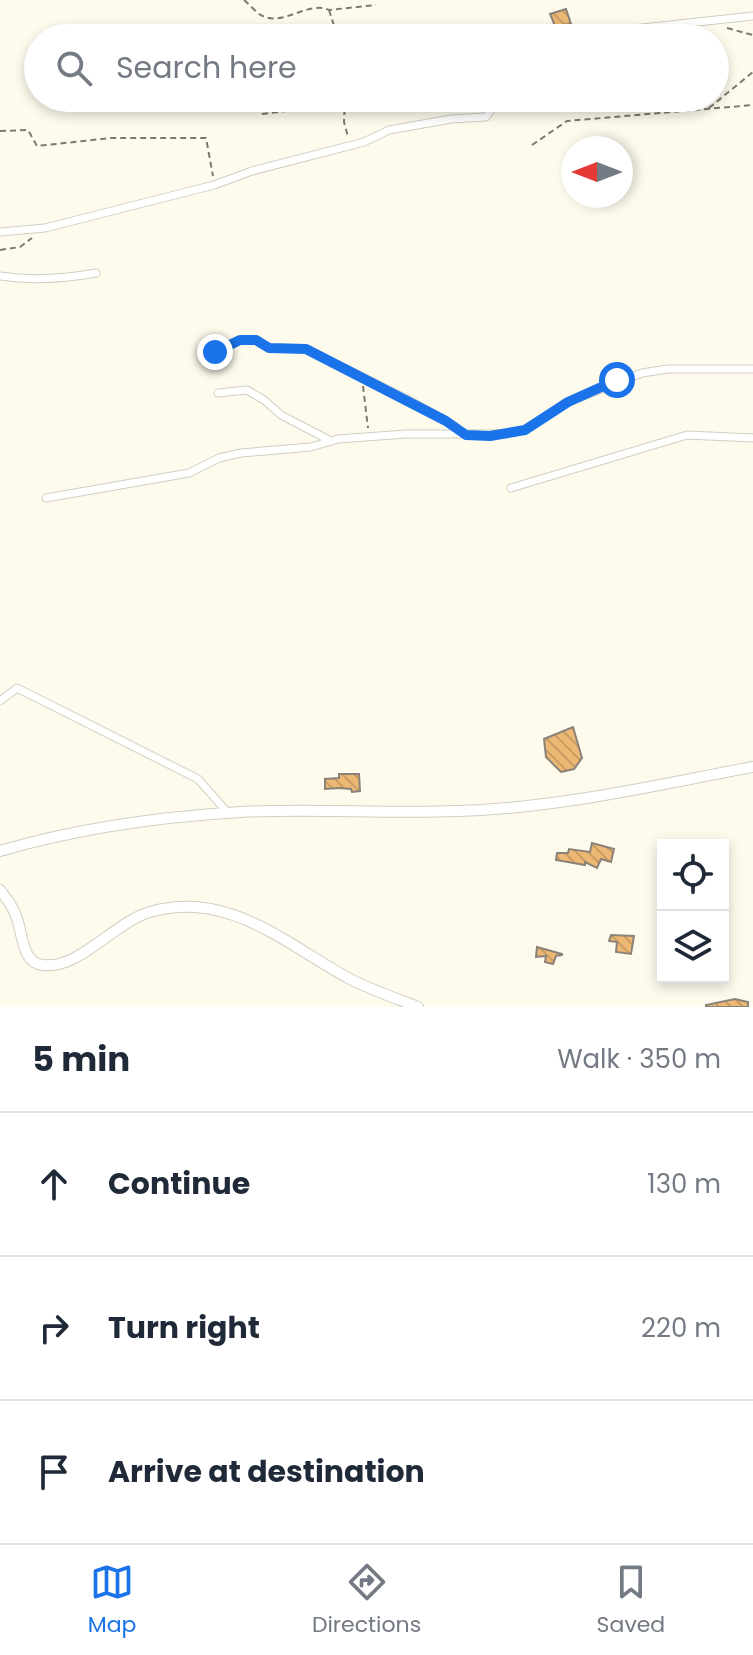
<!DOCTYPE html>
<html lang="en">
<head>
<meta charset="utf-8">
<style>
  :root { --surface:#fff; --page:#f6f6f7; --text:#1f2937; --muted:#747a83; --line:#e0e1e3; --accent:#1a73e8 }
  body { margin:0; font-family:Poppins,sans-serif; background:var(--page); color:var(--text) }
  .controls { position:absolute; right:24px; bottom:24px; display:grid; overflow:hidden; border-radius:0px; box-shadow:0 4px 12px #0003 }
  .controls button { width:72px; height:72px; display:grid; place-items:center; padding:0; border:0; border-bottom:2px solid var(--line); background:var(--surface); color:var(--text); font:40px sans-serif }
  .compass { position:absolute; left:561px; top:136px; width:72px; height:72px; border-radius:50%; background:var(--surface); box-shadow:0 4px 12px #0003; rotate:270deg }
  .stop { position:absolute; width:24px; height:24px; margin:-18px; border:6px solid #1a73e8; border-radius:50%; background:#fff }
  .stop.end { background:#1a73e8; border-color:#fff; box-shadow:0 2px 8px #0008 }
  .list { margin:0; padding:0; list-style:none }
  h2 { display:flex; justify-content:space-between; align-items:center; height:104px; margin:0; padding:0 32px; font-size:34px }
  h2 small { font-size:26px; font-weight:400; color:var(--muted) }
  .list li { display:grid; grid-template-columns:52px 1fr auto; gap:24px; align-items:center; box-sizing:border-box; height:144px; padding:0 32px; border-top:2px solid var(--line) }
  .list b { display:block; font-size:30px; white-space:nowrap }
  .list em { font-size:26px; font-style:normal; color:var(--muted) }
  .icon { flex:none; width:44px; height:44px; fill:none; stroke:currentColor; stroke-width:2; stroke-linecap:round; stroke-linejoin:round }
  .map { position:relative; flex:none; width:753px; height:1007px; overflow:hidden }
  .search { position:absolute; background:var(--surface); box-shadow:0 4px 12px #0003; left:24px; right:24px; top:24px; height:88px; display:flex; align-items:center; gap:20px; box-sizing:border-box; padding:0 28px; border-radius:44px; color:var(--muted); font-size:30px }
  .sheet { height:536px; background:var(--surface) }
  nav { display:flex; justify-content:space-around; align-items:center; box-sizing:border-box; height:112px; border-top:2px solid var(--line); background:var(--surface); font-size:22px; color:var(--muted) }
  nav a { display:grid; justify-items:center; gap:4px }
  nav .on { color:var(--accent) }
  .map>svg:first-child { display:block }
  .building { fill:url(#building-back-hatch); stroke:#8a8278; stroke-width:2 }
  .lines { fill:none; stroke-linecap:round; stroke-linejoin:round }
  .street-casing { stroke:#d1cec1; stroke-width:9 }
  .secondary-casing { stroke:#d1cec1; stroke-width:12 }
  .path { stroke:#7c7a71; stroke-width:2; stroke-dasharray:6 4; stroke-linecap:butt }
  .street { stroke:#fff; stroke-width:7 }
  .secondary { stroke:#fff; stroke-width:10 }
  .route { stroke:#1a73e8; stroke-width:10 }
</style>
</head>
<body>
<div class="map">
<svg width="753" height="1007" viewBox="0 0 753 1007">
  <defs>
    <pattern id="building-back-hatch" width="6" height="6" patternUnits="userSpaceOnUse" patternTransform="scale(2)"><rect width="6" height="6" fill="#edb874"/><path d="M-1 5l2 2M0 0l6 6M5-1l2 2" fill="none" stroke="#ca9d63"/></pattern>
  </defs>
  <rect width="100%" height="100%" fill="#fefbed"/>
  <g class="building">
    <polygon points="566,9 571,24 555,26 550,14"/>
    <polygon points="573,727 582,758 574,769 561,772 546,757 544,739"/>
    <polygon points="339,774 359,774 360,791 352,792 351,789 339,788 325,789 325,779 339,778"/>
    <polygon points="592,843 614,849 611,862 601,859 597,868 585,862 585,865 556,860 557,853 568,853 569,849 590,852"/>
    <polygon points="611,935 634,936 631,954 616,952 617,942 609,941"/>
    <polygon points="537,947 562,954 562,955 556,956 553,964 545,962 546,956 536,957"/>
    <polygon points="735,999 748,1002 748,1007 706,1007 706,1005"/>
  </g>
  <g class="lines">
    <g class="street-casing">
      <g id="street">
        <polyline points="597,38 633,29 753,16"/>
        <polyline points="0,232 45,228 214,185 252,171 364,142 389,130 451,119 486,117 499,98"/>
        <path d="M0,276C33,281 63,279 96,273"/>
        <polyline points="215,352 240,340 256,340 269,348 306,349 405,398 446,421 464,434"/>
        <polyline points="218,393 247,390 264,400 281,415 331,441"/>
        <polyline points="511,488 687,435 753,438"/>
        <polyline points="46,498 189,473 219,458 241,453 311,447 338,439 406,434 506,434 525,430 568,402 642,373 668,369 753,369"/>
        <polyline points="0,701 17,688 198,779 228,813"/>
      </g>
    </g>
    <g class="secondary-casing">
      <g id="secondary">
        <path d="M0,851C78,828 158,817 240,812C313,808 386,814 459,811C559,808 655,785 753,767"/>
        <path d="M0,890C6,898 13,906 16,916C23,932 21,963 43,965C79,970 116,921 150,912C228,889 287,945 350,979C372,990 395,998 418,1007"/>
      </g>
    </g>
    <g class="path">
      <path d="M244,0C249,4 254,10 259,14C282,29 307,0 329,10L376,5"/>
      <polyline points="329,10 338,38"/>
      <polyline points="727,28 753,35"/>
      <polyline points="442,98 476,109"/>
      <polyline points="345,99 344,122 348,137"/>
      <polyline points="709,108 753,72"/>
      <polyline points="262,114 310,108 349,98"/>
      <polyline points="0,131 28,130 37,146 111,138 206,138 213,176"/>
      <polyline points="532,145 567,121 753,105"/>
      <polyline points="0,250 20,247 32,238"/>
      <polyline points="363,386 368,428"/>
    </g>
    <use href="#street" class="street"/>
    <use href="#secondary" class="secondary"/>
  </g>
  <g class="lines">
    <polyline class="route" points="215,352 240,340 256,340 269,348 306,349 446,421 466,435 490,436 525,430 568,402 617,380"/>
  </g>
</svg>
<div class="controls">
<button><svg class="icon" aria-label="locate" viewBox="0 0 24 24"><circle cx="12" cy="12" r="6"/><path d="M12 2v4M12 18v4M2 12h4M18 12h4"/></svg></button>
<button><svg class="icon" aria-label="layers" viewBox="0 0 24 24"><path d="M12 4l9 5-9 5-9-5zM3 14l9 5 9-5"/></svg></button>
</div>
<svg class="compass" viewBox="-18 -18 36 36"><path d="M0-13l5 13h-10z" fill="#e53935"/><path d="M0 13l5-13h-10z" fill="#747a83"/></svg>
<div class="stop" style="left:617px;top:380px"></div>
<div class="stop end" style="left:215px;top:352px"></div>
<div class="search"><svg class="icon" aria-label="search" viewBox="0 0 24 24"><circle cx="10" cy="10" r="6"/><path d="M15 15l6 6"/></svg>Search here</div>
</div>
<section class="sheet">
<h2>5 min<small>Walk · 350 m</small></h2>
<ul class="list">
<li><svg class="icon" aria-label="ahead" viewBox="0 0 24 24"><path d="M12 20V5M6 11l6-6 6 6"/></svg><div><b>Continue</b></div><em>130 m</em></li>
<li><svg class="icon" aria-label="right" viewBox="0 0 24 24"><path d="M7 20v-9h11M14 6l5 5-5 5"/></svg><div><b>Turn right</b></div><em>220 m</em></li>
<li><svg class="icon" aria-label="arrive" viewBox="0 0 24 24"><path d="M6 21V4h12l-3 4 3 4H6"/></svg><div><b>Arrive at destination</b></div></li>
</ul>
</section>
<nav>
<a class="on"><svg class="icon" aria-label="map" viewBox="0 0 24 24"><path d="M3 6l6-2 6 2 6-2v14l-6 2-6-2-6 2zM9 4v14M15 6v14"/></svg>Map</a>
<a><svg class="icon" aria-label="directions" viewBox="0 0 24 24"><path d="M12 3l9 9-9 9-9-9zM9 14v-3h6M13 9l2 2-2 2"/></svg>Directions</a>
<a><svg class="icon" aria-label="saved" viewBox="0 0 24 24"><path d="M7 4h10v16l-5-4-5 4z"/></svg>Saved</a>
</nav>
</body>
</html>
